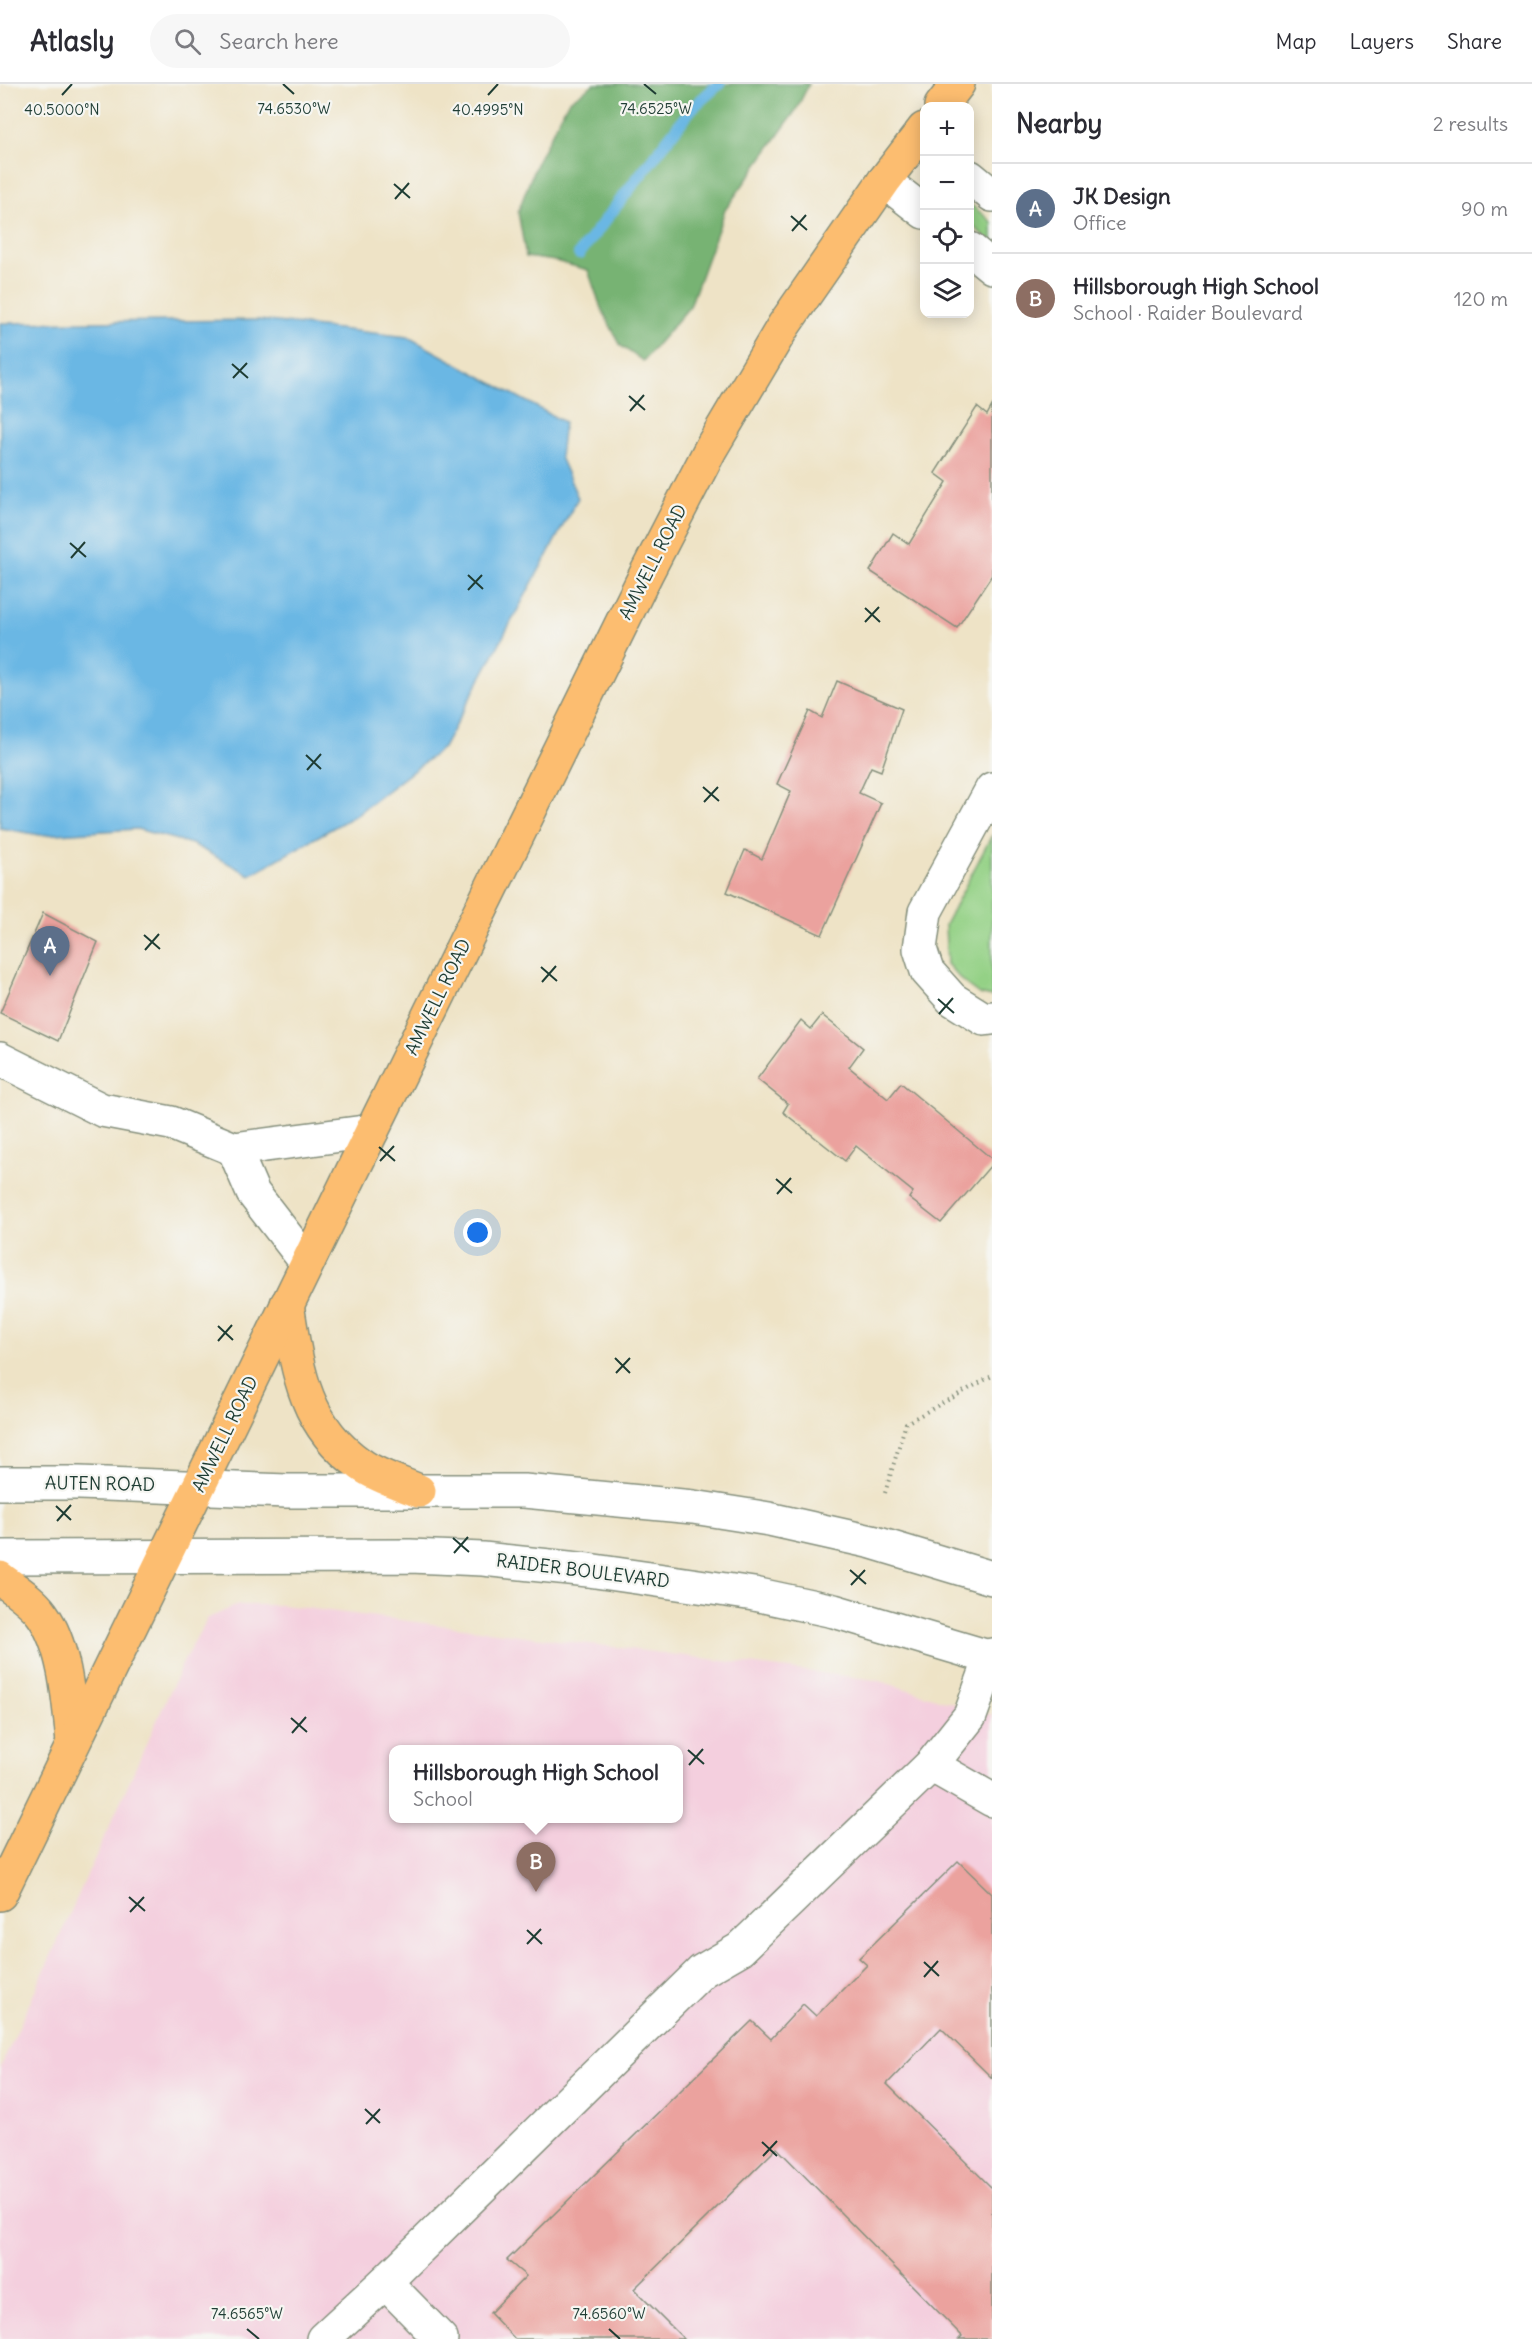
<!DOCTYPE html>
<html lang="en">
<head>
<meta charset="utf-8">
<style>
  :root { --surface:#fff; --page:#f7f7f7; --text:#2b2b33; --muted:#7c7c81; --line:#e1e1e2; --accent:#1f6fb2 }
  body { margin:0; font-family:Delius,sans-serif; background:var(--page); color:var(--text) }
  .controls { position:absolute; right:18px; top:18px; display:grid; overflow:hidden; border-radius:12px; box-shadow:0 3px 15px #0003 }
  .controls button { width:54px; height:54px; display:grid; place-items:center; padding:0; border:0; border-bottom:2px solid var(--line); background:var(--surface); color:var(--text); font:30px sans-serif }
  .you { position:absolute; left:478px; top:1149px; width:21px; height:21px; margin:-15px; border:4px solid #fff; border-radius:50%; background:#1a73e8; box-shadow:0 0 0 9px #1a73e833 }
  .badge { display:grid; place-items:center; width:39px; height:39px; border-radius:50%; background:var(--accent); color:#fff; font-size:20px; font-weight:700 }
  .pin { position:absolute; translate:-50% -50px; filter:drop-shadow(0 2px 3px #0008) }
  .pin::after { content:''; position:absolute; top:32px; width:21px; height:18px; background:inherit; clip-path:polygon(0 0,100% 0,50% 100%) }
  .popup { position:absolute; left:389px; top:1661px; width:294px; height:78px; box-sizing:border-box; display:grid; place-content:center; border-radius:12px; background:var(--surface); filter:drop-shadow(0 2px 4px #0005); font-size:20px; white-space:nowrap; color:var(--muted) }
  .popup b { font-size:22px; color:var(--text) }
  .popup::after { content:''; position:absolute; left:50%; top:100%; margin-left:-12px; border:12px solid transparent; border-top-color:var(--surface) }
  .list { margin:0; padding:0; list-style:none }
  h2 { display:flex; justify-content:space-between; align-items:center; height:78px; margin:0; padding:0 24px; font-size:26px }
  h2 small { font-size:20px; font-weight:400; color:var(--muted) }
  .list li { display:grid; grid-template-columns:39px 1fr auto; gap:18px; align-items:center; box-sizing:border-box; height:90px; padding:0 24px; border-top:2px solid var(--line) }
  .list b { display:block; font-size:22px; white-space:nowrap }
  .list p { margin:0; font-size:20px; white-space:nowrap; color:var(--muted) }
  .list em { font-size:20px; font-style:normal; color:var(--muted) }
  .icon { flex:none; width:33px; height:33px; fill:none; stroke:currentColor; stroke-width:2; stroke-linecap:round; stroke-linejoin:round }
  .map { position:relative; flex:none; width:992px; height:2255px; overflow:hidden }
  header { display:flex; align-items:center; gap:36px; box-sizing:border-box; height:84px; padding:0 30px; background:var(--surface); border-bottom:2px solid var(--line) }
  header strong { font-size:28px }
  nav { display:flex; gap:33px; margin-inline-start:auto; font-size:21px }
  .search { width:420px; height:54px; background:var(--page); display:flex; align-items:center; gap:15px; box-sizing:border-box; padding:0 21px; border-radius:33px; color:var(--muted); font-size:22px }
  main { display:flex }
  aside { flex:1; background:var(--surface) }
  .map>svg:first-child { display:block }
  .built { fill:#f4cfde; fill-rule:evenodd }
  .green { fill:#94d186; stroke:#5a875d; stroke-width:1.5 }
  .forest { fill:#77b373; stroke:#4b7854; stroke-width:1.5 }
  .water { fill:#6ab7e4; stroke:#447a8c; stroke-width:1.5 }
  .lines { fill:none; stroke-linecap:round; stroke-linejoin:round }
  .stream { stroke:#6ab7e4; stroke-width:12 }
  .building { fill:#eba29e }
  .minor-casing { stroke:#86907d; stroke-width:36 }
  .major-casing { stroke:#86907d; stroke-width:36 }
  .path { stroke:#86907d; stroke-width:4; stroke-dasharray:1.5 4.5; stroke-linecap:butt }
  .minor { stroke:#fff; stroke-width:33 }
  .major { stroke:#fcbd6f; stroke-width:33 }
  .ticks { fill:none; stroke:#1f3d34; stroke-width:2 }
  .labels { text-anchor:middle; stroke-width:4.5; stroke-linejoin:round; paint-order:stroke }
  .street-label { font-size:18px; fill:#1f3d34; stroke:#f6f6f2 }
  .ticks-label { font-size:15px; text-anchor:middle; fill:#1f3d34; stroke:#f6f6f2; stroke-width:4.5; stroke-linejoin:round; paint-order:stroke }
</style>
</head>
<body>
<header>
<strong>Atlasly</strong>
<div class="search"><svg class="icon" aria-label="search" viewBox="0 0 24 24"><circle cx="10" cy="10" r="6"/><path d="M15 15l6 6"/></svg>Search here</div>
<nav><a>Map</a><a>Layers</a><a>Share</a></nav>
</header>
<main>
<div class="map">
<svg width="992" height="2255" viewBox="0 0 992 2255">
  <rect width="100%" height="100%" fill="#f6f6f2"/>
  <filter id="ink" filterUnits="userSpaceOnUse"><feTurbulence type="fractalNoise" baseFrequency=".0167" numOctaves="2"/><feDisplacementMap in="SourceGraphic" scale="12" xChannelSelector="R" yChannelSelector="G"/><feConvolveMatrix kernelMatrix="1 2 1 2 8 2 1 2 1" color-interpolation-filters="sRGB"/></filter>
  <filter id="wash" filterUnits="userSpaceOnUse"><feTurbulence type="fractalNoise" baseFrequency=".008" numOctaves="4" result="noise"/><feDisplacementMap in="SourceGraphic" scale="24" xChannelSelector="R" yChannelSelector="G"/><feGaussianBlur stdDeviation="1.35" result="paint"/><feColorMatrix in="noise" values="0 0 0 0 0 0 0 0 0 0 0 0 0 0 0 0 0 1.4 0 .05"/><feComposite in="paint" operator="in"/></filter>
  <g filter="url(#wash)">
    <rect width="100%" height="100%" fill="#eee3c6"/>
    <path class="built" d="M238,1521H282L876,1596L992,1631V2255H0V1985L185,1574L208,1534ZM394,1666H678V1734H394Z"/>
    <g class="green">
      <polygon points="970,120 992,138 992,158 970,140"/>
      <polygon points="992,751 992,913 979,910 963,898 947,880 945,841"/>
    </g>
    <polygon class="forest" points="594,0 809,0 796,26 725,126 690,222 643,277 621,262 601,224 588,186 555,177 526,173 518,128 536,80 568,18"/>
    <polygon class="water" points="259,236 408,253 564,338 560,373 578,414 443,664 354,732 250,791 192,760 137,745 40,751 0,744 0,239"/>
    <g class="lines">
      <polyline class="stream" points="579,170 692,24 719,0"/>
    </g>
    <g id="blocks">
      <g class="building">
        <polygon points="992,322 992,491 957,544 870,487 893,449 909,460 947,398 935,389 977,323 987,331"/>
        <polygon points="837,597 902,625 881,687 871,683 859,709 881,719 822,851 727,808 745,766 762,775 791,707 777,700 810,627 822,634"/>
        <polygon points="43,829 98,858 58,957 0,929"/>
        <polygon points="822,931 863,964 849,983 888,1015 901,999 992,1075 992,1080 941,1139 909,1114 913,1108 856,1062 845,1077 783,1028 788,1020 757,995 801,936 811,945"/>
        <polygon points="958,1777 992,1810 992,1994 941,1944 887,2000 992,2104 992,2255 959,2255 962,2252 777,2064 634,2205 684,2255 515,2255 490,2229 526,2192 507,2176 752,1937 771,1955 803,1920 816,1932 867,1881 859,1874"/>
      </g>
    </g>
  </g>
  <g filter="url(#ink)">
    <use href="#blocks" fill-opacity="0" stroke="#86907d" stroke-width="1.5"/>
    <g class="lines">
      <g class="minor-casing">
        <g id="minor">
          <polyline points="970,93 992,111"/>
          <polyline points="884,97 924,128"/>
          <polyline points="970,165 992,183"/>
          <polyline points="992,705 925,828 920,865 927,887 952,915 984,935 992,934"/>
          <polyline points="0,975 102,1026 171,1039 234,1065 372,1047"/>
          <polyline points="234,1065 253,1109 307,1179"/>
          <polyline points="0,1399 79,1399 287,1407 524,1407 693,1423 769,1435 872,1458 992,1494"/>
          <polyline points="0,1473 410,1472 483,1475 588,1486 754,1510 834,1527 992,1574"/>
          <polyline points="931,1681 992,1716"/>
          <polyline points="385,2198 441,2255"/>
          <polyline points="323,2255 385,2198 702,1887 740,1865 931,1681 970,1632 992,1571"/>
        </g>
      </g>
      <g class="major-casing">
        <g id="major">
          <polyline points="941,22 958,0"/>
          <path d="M287,1220C297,1283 303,1341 360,1380C376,1392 400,1399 419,1407"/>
          <path d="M0,1494C13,1504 32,1516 42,1530C66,1563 69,1619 73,1659"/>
          <polyline points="0,1810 372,1047 646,490 711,364 784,241 884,97 924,45"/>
        </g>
      </g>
      <polyline class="path" points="885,1409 906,1339 992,1292"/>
      <use href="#minor" class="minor"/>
      <use href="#major" class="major"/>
    </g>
  </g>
  <path class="ticks" d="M283,0L294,10M644,0L656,10M62,11L72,0M488,11L498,0M394,100L410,114M395,115L409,99M791,132L807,146M792,147L806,131M232,280L248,294M233,294L247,279M629,312L645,326M630,327L644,311M70,459L86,473M71,474L85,458M468,491L483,505M468,506L482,491M865,524L880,538M865,538L879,523M306,671L321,685M307,686L321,670M703,703L719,717M704,718L718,703M144,851L160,865M145,866L159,850M541,883L557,897M542,898L556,882M938,915L954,929M939,930L953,914M379,1063L395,1077M380,1077L394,1062M776,1095L792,1109M777,1110L791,1094M218,1242L233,1256M218,1257L232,1241M615,1274L630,1289M616,1289L630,1274M56,1422L71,1436M57,1437L71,1421M453,1454L469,1468M454,1469L468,1453M850,1486L866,1500M851,1501L865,1486M291,1634L307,1648M292,1649L306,1633M688,1666L704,1680M689,1681L703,1665M129,1813L145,1827M130,1828L144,1813M527,1846L542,1860M527,1860L541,1845M924,1878L939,1892M924,1893L938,1877M365,2025L380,2039M366,2040L380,2025M762,2058L777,2072M763,2072L777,2057M247,2245L259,2255M609,2245L620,2255"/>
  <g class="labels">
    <g class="street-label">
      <text transform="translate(653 478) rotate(-63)" y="6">AMWELL ROAD</text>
      <text transform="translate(438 913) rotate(-64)" y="6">AMWELL ROAD</text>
      <text transform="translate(225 1350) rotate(-64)" y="6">AMWELL ROAD</text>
      <text transform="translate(100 1400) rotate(1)" y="6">AUTEN ROAD</text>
      <text transform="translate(583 1487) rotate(7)" y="6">RAIDER BOULEVARD</text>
    </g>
  </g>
  <g class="ticks-label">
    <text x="294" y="30">74.6530°W</text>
    <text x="656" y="30">74.6525°W</text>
    <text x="62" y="31">40.5000°N</text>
    <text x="488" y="31">40.4995°N</text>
    <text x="247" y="2235">74.6565°W</text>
    <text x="609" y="2235">74.6560°W</text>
  </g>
</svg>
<div class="controls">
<button>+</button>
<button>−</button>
<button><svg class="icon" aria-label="locate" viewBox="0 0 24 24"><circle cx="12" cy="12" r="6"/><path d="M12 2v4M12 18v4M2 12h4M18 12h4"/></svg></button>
<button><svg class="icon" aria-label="layers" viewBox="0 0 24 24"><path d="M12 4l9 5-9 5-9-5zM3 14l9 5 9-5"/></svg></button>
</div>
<div class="you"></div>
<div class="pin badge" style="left:50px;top:892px;background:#5c6f8a">A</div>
<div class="pin badge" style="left:536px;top:1808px;background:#8d6e63">B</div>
<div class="popup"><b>Hillsborough High School</b>School</div>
</div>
<aside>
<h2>Nearby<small>2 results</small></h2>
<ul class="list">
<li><span class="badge" style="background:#5c6f8a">A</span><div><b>JK Design</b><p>Office</p></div><em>90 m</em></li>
<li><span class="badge" style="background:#8d6e63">B</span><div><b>Hillsborough High School</b><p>School · Raider Boulevard</p></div><em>120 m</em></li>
</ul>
</aside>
</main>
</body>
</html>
